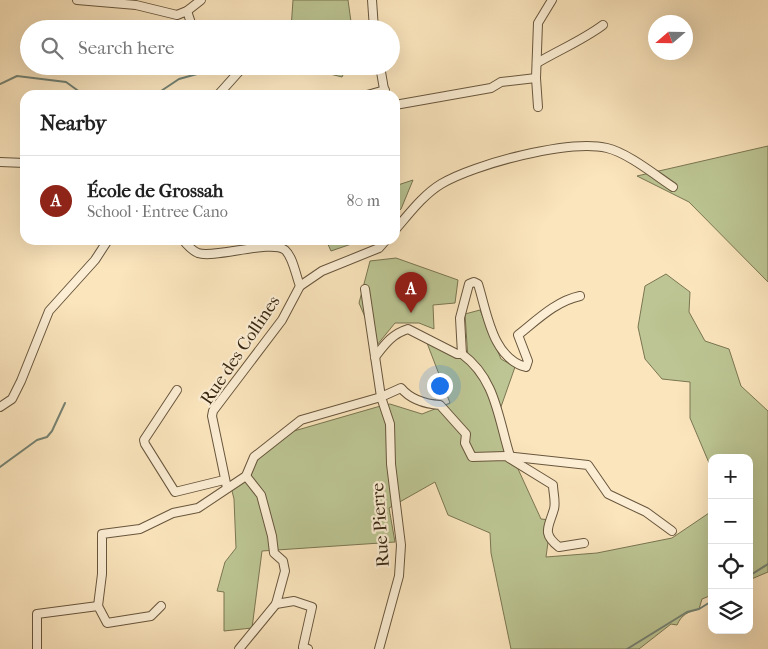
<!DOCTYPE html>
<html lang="en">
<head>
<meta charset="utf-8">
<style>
  :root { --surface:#fff; --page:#f6f6f6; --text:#222; --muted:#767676; --line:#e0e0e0; --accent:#8f2418 }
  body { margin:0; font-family:"IM FELL French Canon",serif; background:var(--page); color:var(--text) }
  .controls { position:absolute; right:15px; bottom:15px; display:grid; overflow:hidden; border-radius:10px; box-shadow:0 5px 20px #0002 }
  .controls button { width:45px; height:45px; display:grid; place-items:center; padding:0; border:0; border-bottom:1px solid var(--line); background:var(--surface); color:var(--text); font:25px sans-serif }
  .compass { position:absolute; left:648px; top:15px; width:45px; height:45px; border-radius:50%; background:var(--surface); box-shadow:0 5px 20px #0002; rotate:250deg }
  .you { position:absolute; left:439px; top:385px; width:18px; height:18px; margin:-12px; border:4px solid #fff; border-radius:50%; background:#1a73e8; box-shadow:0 0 0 8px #1a73e833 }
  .badge { display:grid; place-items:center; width:32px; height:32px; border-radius:50%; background:var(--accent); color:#fff; font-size:16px; font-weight:700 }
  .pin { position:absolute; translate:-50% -41px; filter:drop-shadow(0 1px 2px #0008) }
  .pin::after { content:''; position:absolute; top:26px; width:18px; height:15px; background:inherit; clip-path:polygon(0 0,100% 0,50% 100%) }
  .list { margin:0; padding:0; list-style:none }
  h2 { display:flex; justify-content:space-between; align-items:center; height:65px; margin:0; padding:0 20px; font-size:21px }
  h2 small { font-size:16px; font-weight:400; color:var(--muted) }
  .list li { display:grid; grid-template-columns:32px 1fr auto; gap:15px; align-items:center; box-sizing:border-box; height:90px; padding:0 20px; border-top:1px solid var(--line) }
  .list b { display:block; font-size:19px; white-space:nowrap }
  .list p { margin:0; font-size:16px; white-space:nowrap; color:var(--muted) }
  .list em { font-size:16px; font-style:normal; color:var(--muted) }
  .icon { flex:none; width:28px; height:28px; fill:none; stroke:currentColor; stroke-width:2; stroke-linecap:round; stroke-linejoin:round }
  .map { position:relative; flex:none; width:768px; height:649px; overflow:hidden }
  .search { position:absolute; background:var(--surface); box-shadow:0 5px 20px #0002; left:20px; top:20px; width:380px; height:55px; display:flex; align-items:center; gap:12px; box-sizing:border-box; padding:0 18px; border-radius:28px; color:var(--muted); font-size:19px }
  .panel { position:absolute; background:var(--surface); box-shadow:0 5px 20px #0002; left:20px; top:90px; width:380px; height:155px; border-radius:15px }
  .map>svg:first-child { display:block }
  .green { fill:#bcc593; stroke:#7a7652 }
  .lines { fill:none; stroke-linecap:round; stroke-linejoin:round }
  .stream { stroke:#758273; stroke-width:2 }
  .minor-casing { stroke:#68563d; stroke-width:10 }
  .minor { stroke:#fceed4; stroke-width:8 }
  .labels { text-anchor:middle; stroke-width:4.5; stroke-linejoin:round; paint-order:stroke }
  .street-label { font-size:18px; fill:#372612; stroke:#fceed4 }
</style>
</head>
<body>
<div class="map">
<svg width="768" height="649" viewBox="0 0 768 649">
  <rect width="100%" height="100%" fill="#fbe5bd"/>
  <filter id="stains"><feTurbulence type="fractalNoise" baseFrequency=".004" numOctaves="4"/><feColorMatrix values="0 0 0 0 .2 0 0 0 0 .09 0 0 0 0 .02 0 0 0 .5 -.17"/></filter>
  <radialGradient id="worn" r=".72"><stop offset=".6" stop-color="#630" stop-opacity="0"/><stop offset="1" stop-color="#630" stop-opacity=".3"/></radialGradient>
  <g class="green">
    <polygon points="293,0 348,0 352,29 291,29"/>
    <polygon points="315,66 347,66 342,77 318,71"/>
    <polygon points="768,146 768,282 689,202 637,176"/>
    <polygon points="413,180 401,209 395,214 395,186"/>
    <polygon points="326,240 363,240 331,251"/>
    <polygon points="396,258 458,280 455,303 433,305 434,329 419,323 395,323 377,345 359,303 370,261"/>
    <polygon points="666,274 690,292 689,312 705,341 729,349 741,386 768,411 768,572 749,580 749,458 712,458 712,470 690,418 690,382 662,379 645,359 638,327 645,286"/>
    <path d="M480,310L501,359L515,367L496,421L541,519L551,520L546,557L597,553L672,538L712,511V595L702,599L699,609C688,612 682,614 677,625L671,624L639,649H511L491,553L490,533L448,515L435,482L389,508L395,542L262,551L252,628L224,631V592L217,591L225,562L236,548L234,499L231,487L255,461L294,431L377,407L390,404L422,414L450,403L427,343L468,359L465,314Z"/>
  </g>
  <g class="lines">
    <g class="stream">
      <polyline points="0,84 17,76 66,82 84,95"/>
      <polyline points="155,95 179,79 226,66"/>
      <polyline points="0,467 37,440 47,437 52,431 65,403"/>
      <polyline points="749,576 768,564"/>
      <polyline points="627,649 687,612 699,609 712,601"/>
    </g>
    <g class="minor-casing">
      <g id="minor">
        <polyline points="77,0 136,5 177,15 187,11 201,0"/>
        <polyline points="372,0 374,29"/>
        <polyline points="187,11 193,29"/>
        <polyline points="236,29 252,29"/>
        <path d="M537,63C559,50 583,40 603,25"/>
        <polyline points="380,66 385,95"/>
        <polyline points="218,95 244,66"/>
        <polyline points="367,95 385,90"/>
        <polyline points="395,105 491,88 501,82 536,78"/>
        <polyline points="538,107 536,78 538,23 552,0"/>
        <polyline points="0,162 25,163"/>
        <path d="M395,230C409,214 423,195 441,184C474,164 570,139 607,148C628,153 655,175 673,187"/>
        <path d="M183,240C187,245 191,250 198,253C214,259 272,239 285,250C293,257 296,276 300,286L282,320L213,411L212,416L227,488"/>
        <polyline points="300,286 322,271 379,248 386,240"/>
        <path d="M462,354C496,379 498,418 510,456"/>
        <path d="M375,357C385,344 392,334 408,329L457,354H462L460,318L469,284L474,282L478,284C487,312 492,358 526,367L528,361L518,335C537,320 556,301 580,296"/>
        <polyline points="177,390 144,440 145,444 175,492 224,480"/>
        <polyline points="0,407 12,399 21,381 49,311 95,260 108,240"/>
        <path d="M509,458L553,485C553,492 556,502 554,509C549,527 541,533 559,547L584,543"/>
        <polyline points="276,604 294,601 312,607 303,647 308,649"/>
        <polyline points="98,606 102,574 102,534 140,529 173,513 198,508 246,476 254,457 301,420 381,397 365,289"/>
        <polyline points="37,649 37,614 98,606 107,623 151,616 161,606"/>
        <polyline points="239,649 276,604 285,571 283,561 274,553 272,536 261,495 246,476"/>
        <path d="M379,649L399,576L401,545L391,464L390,424L381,397L401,388C411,400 425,404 440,405L466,434L465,443L472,457L506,456L588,465L608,494L646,512L672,531"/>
      </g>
    </g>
    <use href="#minor" class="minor"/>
  </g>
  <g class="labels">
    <g class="street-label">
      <text transform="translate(240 350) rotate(-56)" y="6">Rue des Collines</text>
      <text transform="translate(380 525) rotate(-94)" y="6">Rue Pierre</text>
    </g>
  </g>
  <rect width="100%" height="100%" filter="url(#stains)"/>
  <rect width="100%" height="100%" fill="url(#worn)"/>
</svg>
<div class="controls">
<button>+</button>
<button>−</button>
<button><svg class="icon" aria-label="locate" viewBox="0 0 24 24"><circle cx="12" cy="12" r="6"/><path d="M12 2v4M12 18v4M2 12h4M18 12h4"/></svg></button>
<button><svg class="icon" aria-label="layers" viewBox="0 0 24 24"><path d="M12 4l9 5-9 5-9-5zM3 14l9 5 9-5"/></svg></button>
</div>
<svg class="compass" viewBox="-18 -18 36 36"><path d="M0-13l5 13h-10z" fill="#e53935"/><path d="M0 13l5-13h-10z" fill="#767676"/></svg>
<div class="you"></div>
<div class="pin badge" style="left:411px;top:313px">A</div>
<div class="search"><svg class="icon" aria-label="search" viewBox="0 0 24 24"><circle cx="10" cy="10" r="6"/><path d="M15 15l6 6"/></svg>Search here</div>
<section class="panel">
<h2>Nearby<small></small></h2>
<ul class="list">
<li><span class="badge">A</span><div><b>École de Grossah</b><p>School · Entree Cano</p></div><em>80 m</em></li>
</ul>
</section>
</div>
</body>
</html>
